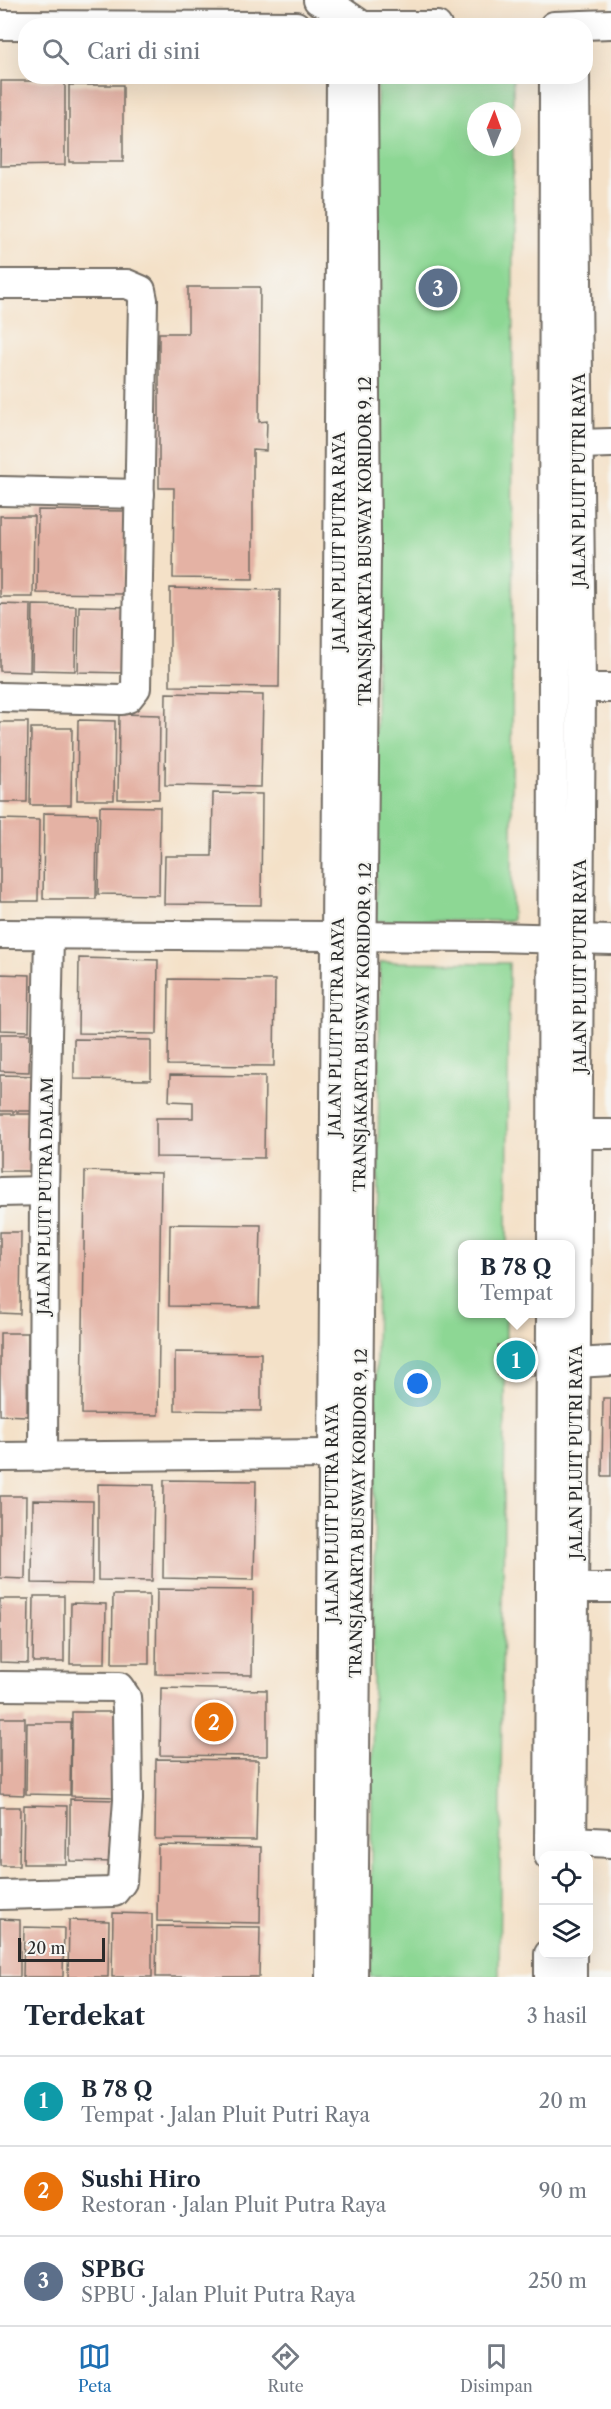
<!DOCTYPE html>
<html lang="id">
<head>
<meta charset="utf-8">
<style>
  :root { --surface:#fff; --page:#f2f2f3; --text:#1f2937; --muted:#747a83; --line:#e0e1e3; --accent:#1f6fb2 }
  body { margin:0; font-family:"Libre Caslon Text",serif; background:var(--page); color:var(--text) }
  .controls { position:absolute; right:18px; bottom:18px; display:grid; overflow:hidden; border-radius:12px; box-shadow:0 6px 24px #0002 }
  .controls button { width:54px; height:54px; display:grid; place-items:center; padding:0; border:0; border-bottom:2px solid var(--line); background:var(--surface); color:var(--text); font:30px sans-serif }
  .compass { position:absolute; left:467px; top:102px; width:54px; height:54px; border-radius:50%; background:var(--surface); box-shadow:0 6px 24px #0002; rotate:1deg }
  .scale { position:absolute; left:18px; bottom:15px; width:87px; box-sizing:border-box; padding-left:6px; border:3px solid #2b2b2b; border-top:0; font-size:16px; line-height:21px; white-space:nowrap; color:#2b2b2b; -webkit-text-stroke:4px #f6f6f2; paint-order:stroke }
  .you { position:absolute; left:418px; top:1384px; width:21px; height:21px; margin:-15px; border:4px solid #fff; border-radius:50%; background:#1a73e8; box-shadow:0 0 0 9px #1a73e833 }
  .badge { display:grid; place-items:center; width:39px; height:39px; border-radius:50%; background:var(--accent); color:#fff; font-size:20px; font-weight:700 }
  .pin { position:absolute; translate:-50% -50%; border:3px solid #fff; box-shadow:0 2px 6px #0006 }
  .popup { position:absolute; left:458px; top:1240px; width:117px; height:78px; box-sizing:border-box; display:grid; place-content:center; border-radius:12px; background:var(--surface); filter:drop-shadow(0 2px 4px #0005); font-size:20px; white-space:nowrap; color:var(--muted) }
  .popup b { font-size:22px; color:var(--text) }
  .popup::after { content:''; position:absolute; left:50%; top:100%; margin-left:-12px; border:12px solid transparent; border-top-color:var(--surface) }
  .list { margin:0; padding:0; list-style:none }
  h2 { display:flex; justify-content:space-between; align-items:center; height:78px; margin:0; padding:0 24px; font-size:26px }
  h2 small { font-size:20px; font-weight:400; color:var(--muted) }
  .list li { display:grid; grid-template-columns:39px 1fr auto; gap:18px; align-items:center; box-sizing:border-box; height:90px; padding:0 24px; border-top:2px solid var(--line) }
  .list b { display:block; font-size:22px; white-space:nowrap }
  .list p { margin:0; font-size:20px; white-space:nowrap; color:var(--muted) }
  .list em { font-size:20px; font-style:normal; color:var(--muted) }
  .icon { flex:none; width:33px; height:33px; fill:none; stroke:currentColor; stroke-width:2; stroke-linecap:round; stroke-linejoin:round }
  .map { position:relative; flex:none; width:611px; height:1977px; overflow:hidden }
  .search { position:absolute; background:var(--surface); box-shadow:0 6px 24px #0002; left:18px; right:18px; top:18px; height:66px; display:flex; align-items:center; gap:15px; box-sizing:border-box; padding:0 21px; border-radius:24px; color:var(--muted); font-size:22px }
  .sheet { height:348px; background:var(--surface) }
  nav { display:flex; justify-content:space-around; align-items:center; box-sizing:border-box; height:84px; border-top:2px solid var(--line); background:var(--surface); font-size:16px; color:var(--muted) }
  nav a { display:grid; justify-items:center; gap:3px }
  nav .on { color:var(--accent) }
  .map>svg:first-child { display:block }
  .green { fill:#8dd794; stroke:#5c8160; stroke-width:1.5; fill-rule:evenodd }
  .building { fill:#e4b2a4 }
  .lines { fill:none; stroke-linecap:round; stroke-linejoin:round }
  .minor-casing { stroke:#716b62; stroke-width:32 }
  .minor { stroke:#fff; stroke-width:28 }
  .labels { text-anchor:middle; stroke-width:4.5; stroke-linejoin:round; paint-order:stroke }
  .street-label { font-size:16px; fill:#2b2b2b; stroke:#f6f6f2 }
</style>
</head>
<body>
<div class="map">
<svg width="611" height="1977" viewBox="0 0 611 1977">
  <rect width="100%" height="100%" fill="#f6f6f2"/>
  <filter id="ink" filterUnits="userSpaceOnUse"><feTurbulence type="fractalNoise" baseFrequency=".0167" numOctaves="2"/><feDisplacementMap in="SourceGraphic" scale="12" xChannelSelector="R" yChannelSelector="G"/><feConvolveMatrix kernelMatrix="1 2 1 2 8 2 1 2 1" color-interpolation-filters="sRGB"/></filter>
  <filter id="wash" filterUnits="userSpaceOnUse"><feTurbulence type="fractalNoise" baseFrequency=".008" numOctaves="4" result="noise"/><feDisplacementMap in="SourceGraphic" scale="24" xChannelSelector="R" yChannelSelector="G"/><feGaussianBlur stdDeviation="1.35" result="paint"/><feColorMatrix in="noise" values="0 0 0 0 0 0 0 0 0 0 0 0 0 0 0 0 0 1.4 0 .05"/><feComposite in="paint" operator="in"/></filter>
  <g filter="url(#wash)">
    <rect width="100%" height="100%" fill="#f4e1c8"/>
    <g class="green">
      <path d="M377,77H513L512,921H376ZM476,111H512V147H476Z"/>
      <polygon points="380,962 509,963 507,1244 462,1244 462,1314 506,1314 499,1977 370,1977"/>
    </g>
    <g id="blocks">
      <g class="building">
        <polygon points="1,81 65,81 65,165 0,166"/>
        <rect x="69" y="85" width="54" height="77"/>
        <polygon points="188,287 260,287 259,422 267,421 266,451 253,450 253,579 173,578 174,488 159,488 159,333 188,333"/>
        <polygon points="38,510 125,511 124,594 37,593"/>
        <polygon points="0,516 34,516 33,597 0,597"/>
        <polygon points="170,588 280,590 279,687 170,686"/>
        <polygon points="0,604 31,605 30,672 0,671"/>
        <polygon points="33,605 76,606 75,671 32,670"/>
        <polygon points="79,606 129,607 128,673 78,672"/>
        <polygon points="166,693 263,695 261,787 165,785"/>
        <polygon points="119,714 160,715 159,799 118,799"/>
        <polygon points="78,720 115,721 114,800 77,800"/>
        <polygon points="0,722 28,722 27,802 0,802"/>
        <polygon points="31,728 72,728 71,805 30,805"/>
        <polygon points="213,793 262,794 261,905 164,904 165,856 212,856"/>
        <polygon points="100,806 160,807 159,895 98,894"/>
        <polygon points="44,813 97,814 96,899 43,899"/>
        <polygon points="0,819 39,820 38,901 0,901"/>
        <polygon points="79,958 158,960 157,1034 78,1033"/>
        <polygon points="0,974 30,975 29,1031 0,1030"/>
        <polygon points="169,979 275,980 274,1066 168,1065"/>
        <polygon points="0,1034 30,1034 29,1072 0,1071"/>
        <polygon points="74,1039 151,1040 151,1080 74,1079"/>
        <polygon points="0,1075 41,1076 41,1111 0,1111"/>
        <polygon points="170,1075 265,1076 264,1158 156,1157 156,1118 193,1118 193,1102 169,1101"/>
        <polygon points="0,1114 32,1114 31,1171 0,1171"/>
        <polygon points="85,1171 161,1173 158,1415 82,1414"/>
        <polygon points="170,1224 261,1225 259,1307 169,1306"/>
        <polygon points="0,1232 21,1232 20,1314 0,1313"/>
        <polygon points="0,1333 28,1333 27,1416 0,1415"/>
        <polygon points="498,1345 534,1345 534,1376 498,1375"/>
        <polygon points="175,1352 261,1353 261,1411 175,1410"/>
        <polygon points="603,1398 611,1398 611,1476 602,1476"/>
        <polygon points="164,1480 256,1481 254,1580 163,1578"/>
        <polygon points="98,1484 154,1485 152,1581 98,1580"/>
        <polygon points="0,1496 26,1496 25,1579 0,1578"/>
        <polygon points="33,1500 93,1501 92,1584 32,1583"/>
        <polygon points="157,1589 253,1590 252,1675 156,1674"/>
        <polygon points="113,1595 149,1595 149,1664 112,1664"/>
        <polygon points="34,1596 64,1596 64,1662 33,1662"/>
        <polygon points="0,1599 29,1599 28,1663 0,1662"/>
        <polygon points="71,1603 106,1604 105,1664 70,1664"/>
        <polygon points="161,1688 267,1690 267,1756 160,1755"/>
        <polygon points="72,1712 120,1712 119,1797 71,1796"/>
        <polygon points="0,1718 25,1718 24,1795 0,1794"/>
        <polygon points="27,1723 71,1723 70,1795 26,1794"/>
        <polygon points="156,1759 258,1760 256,1840 155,1839"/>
        <polygon points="70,1799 117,1800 116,1862 70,1861"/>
        <polygon points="24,1805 67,1806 66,1864 23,1864"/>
        <polygon points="0,1807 20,1807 19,1866 0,1866"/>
        <polygon points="158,1845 261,1847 260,1923 157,1921"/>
        <polygon points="113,1913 152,1914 152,1977 112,1977"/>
        <polygon points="0,1919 20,1920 20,1977 0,1977"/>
        <polygon points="69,1920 109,1921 108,1977 68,1977"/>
        <polygon points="157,1926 260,1927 259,1977 156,1977"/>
        <polygon points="24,1927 64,1928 63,1977 23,1977"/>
      </g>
    </g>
  </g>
  <g filter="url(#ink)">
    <use href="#blocks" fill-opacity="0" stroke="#716b62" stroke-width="1.5"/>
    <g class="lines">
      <g class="minor-casing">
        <g id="minor">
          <polyline points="318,0 335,7 363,26"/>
          <polyline points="0,25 296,26"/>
          <polyline points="329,26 437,26"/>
          <polyline points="554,26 611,24"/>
          <polyline points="0,284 127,284 141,290 143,300 136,688 128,698 122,700 0,697"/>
          <polyline points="580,444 611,443"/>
          <polyline points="0,491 140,494"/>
          <polyline points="581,688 611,688"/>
          <polyline points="0,934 489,937 611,940"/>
          <polyline points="580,1134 611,1134"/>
          <polyline points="0,1192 44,1191"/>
          <polyline points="552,1244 554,76"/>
          <polyline points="576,1363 611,1361"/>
          <polyline points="0,1457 332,1454"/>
          <polyline points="43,1457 44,1191 49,935"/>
          <polyline points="575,1588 611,1588"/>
          <polyline points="0,1686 119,1687 126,1697 127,1708 128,1800 122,1882 114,1892 0,1895"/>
          <polyline points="572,1841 611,1843"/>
          <polyline points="549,1856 551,1314"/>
          <polyline points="572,1856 581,688 575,76"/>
          <polyline points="330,1977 341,76"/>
          <polyline points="353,1977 366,546 363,76"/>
          <polyline points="549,1977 549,1954"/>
          <polyline points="572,1977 572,1954"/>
        </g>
      </g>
      <use href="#minor" class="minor"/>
    </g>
  </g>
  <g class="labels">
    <g class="street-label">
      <text transform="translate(579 480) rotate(-90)" y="6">JALAN PLUIT PUTRI RAYA</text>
      <text transform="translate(339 541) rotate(-90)" y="6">JALAN PLUIT PUTRA RAYA</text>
      <text transform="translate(365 541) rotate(-90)" y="6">TRANSJAKARTA BUSWAY KORIDOR 9, 12</text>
      <text transform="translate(580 966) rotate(-90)" y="6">JALAN PLUIT PUTRI RAYA</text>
      <text transform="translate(336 1027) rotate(-89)" y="6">JALAN PLUIT PUTRA RAYA</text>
      <text transform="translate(362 1027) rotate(-89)" y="6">TRANSJAKARTA BUSWAY KORIDOR 9, 12</text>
      <text transform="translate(45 1196) rotate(-89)" y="6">JALAN PLUIT PUTRA DALAM</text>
      <text transform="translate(576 1452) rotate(-90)" y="6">JALAN PLUIT PUTRI RAYA</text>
      <text transform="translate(332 1513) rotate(-90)" y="6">JALAN PLUIT PUTRA RAYA</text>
      <text transform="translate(358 1513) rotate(-89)" y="6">TRANSJAKARTA BUSWAY KORIDOR 9, 12</text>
    </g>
  </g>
</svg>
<div class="controls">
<button><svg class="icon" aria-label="locate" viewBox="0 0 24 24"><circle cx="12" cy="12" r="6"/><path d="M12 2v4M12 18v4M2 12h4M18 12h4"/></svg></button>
<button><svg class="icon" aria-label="layers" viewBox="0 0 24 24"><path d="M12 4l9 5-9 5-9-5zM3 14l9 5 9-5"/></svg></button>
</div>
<svg class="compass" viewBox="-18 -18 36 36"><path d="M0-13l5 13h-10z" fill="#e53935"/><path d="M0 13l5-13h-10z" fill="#747a83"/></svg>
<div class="scale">20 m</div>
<div class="you"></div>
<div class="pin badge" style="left:516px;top:1360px;background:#0f9aa8">1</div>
<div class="popup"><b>B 78 Q</b>Tempat</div>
<div class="pin badge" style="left:214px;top:1722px;background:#e8710a">2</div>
<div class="pin badge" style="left:438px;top:288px;background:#5c6f8a">3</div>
<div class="search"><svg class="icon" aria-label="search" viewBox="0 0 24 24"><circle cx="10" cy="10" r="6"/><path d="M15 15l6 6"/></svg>Cari di sini</div>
</div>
<section class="sheet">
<h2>Terdekat<small>3 hasil</small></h2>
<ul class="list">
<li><span class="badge" style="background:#0f9aa8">1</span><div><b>B 78 Q</b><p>Tempat · Jalan Pluit Putri Raya</p></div><em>20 m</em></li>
<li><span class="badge" style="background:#e8710a">2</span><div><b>Sushi Hiro</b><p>Restoran · Jalan Pluit Putra Raya</p></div><em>90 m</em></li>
<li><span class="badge" style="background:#5c6f8a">3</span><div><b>SPBG</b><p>SPBU · Jalan Pluit Putra Raya</p></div><em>250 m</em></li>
</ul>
</section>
<nav>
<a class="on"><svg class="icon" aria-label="map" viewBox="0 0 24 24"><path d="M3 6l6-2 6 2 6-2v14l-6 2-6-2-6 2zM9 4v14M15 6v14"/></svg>Peta</a>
<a><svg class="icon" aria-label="directions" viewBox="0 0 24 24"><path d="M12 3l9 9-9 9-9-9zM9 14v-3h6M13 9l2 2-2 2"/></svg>Rute</a>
<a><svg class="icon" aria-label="saved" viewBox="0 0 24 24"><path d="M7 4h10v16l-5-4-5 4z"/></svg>Disimpan</a>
</nav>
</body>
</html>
